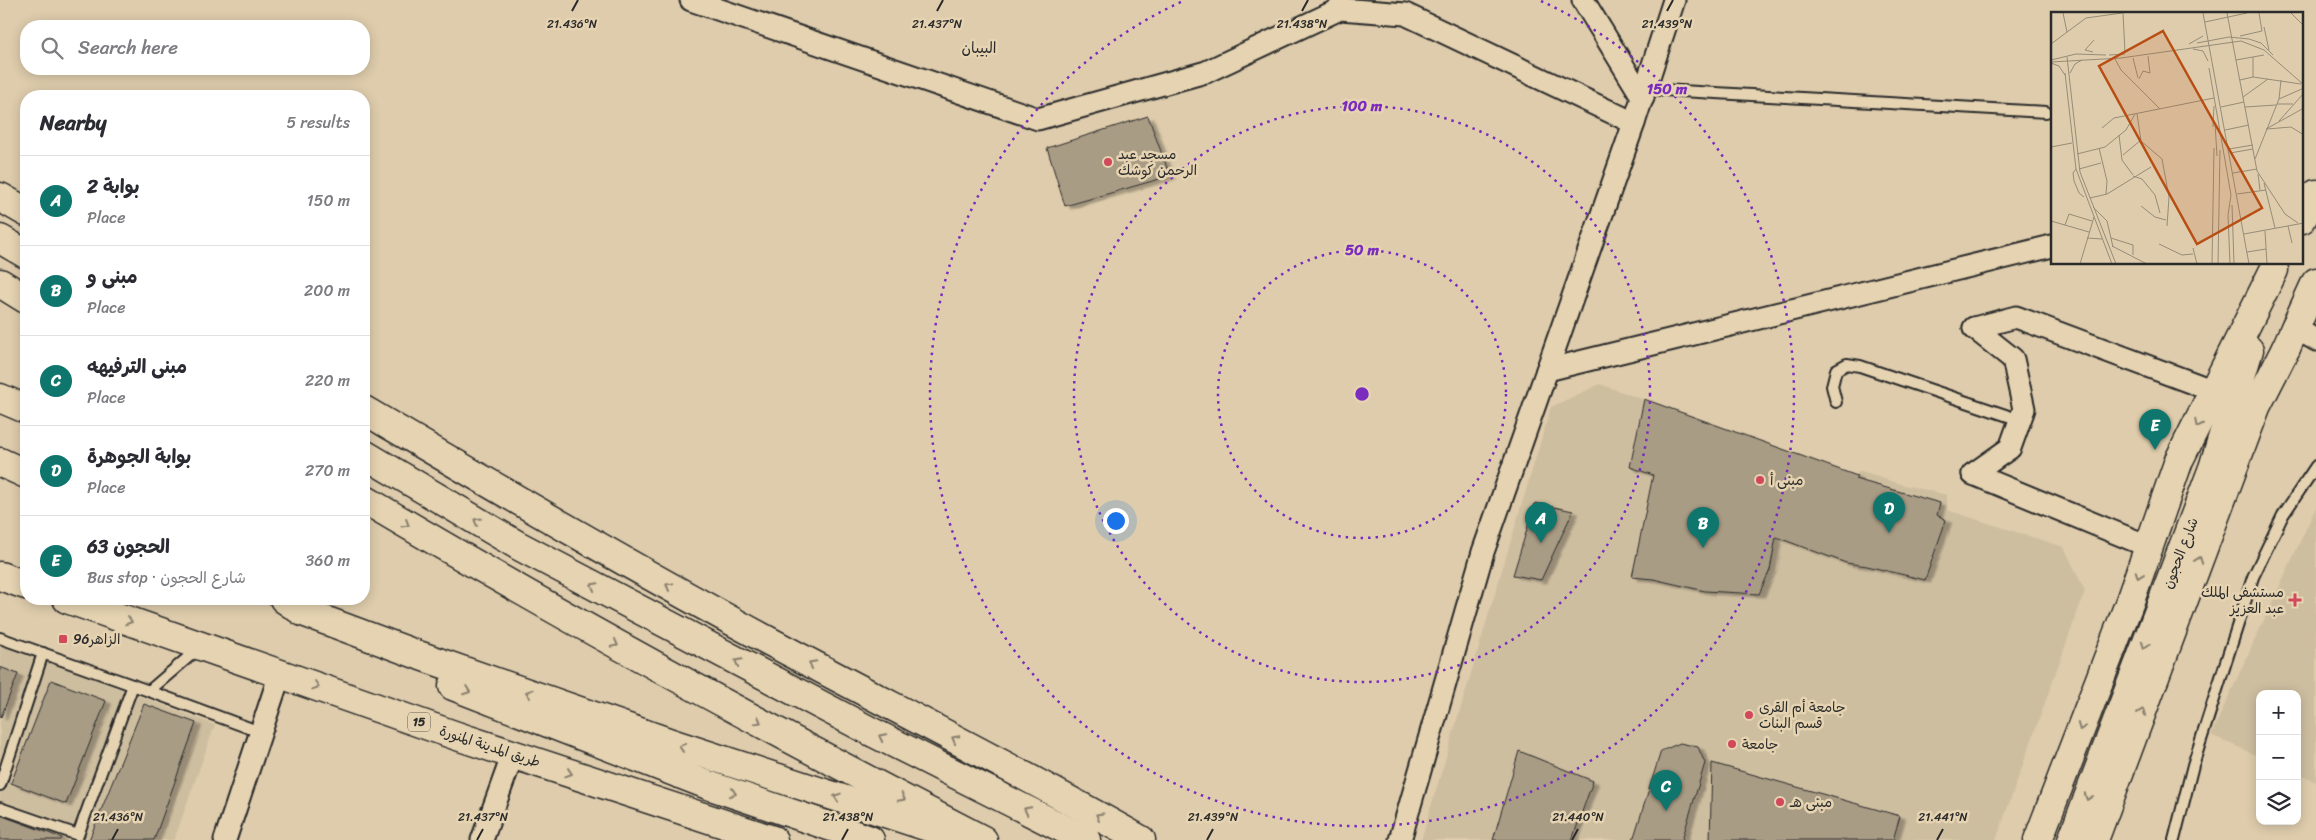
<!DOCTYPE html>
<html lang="en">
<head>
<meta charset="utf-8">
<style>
  :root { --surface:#fff; --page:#f2f2f3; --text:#2b2b33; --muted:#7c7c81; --line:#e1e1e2; --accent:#0f766e }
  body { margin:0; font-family:Sriracha,"Playpen Sans Arabic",sans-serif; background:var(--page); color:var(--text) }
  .controls { position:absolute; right:15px; bottom:15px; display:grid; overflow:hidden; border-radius:10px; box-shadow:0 2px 12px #0003 }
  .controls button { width:45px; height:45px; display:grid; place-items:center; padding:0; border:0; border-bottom:1px solid var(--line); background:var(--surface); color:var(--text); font:25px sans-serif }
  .you { position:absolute; left:1115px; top:520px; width:18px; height:18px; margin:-12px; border:4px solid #fff; border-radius:50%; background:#1a73e8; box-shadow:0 0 0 8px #1a73e833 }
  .badge { display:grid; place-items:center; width:32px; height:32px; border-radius:50%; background:var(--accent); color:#fff; font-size:16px; font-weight:700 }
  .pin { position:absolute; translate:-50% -41px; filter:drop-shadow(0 1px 2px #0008) }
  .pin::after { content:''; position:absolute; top:26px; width:18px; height:15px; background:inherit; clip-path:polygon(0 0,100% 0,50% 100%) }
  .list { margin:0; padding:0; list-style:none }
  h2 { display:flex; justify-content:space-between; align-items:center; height:65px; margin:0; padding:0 20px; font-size:21px }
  h2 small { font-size:16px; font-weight:400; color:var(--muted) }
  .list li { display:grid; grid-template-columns:32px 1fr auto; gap:15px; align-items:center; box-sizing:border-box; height:90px; padding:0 20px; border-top:1px solid var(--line) }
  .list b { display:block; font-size:19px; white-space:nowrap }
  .list p { margin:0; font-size:16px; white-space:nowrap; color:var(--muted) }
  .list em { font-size:16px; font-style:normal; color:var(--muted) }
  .icon { flex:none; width:28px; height:28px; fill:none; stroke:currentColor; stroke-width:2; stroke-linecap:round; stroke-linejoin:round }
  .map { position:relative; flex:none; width:2316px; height:840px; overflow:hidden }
  .search { position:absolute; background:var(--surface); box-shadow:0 2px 12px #0003; left:20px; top:20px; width:350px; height:55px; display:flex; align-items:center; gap:12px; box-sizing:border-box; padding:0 18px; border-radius:20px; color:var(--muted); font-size:19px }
  .panel { position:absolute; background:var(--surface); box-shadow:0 2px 12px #0003; left:20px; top:90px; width:350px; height:515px; border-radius:20px }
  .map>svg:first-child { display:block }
  .built { fill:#cebea0 }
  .building { fill:#a99c85; stroke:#2b2b2b; filter:url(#shadow) }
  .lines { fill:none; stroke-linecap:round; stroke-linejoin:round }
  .service-casing { stroke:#2b2b2b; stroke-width:14 }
  .minor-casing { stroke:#2b2b2b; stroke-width:25 }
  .primary-casing { stroke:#2b2b2b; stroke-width:31 }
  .trunk-casing { stroke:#2b2b2b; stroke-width:31 }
  .motorway-casing { stroke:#2b2b2b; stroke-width:31 }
  .service { stroke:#e5d3b1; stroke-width:10 }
  .minor { stroke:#e5d3b1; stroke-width:21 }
  .primary { stroke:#e5d3b1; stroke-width:28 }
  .trunk { stroke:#e5d3b1; stroke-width:28 }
  .motorway { stroke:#e5d3b1; stroke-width:28 }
  .oneway { stroke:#887f6e }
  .ticks { fill:none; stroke:#2b2b2b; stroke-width:2 }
  .ring { fill:none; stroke:#7b2cbf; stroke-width:2.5; stroke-dasharray:2.5 5 }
  .poi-dot { fill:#d1495b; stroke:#e5d3b1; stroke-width:2 }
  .labels { text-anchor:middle; stroke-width:5; stroke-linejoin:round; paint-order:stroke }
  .shield { fill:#e5d3b1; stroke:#635d53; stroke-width:1 }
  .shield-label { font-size:12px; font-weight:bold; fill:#2b2b2b }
  .poi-label { font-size:14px; fill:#2b2b2b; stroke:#e5d3b1; text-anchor:start }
  .street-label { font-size:14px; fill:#2b2b2b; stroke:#e5d3b1 }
  .neighbourhood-label { font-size:15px; fill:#2b2b2b; stroke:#e5d3b1 }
  .inset-road { fill:none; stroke:#968c78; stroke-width:1 }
  .view { fill:#b94e14; fill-opacity:0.15; stroke:#b94e14; stroke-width:2.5 }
  .inset-edge { fill:none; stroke:#2b2b2b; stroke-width:2.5 }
  .ticks-label { font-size:12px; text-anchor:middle; fill:#2b2b2b; stroke:#e5d3b1; stroke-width:5; stroke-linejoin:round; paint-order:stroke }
  .centre { fill:#7b2cbf; stroke:#e5d3b1; stroke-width:2.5 }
  .ring-label { font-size:15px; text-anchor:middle; font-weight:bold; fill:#7b2cbf; stroke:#e5d3b1; stroke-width:5; stroke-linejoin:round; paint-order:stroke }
</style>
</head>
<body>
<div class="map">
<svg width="2316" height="840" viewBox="0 0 2316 840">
  <defs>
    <filter id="shadow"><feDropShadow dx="5.5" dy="3" stdDeviation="1" flood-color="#0004"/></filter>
  </defs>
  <rect width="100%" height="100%" fill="#deccac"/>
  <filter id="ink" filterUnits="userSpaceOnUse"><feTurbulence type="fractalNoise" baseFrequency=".02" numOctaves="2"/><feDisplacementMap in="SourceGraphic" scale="10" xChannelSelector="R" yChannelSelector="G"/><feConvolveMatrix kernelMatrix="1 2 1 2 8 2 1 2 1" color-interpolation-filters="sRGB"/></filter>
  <g filter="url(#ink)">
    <g class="built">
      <polygon points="1600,384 1856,476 1858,471 1904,485 1947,495 1947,510 2064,547 2085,591 1996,840 1421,840 1551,407"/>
      <polygon points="2316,507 2316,782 2297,774 2297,694 2260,694 2260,757 2211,735"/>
      <polygon points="0,643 215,725 174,840 0,840"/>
    </g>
    <g class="building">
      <polygon points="1148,116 1170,176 1065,206 1047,148"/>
      <polygon points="1644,399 1857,476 1855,479 1940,503 1937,515 1946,520 1925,580 1867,566 1846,563 1776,537 1770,570 1759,594 1705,591 1653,579 1632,577 1653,475 1630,467"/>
      <polygon points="1535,503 1573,511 1541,580 1513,575"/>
      <polygon points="0,667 18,674 1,717 0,717"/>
      <polygon points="51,680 106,701 66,804 11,783"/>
      <polygon points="144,704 196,723 154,840 89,840"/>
      <polygon points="1680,743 1698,747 1705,763 1682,840 1633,840 1661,751"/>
      <polygon points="1519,751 1593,781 1572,840 1493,840"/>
      <polygon points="1712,763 1900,816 1893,840 1710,840"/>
      <polygon points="0,815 62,838 61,840 0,840"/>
    </g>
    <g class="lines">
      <g class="service-casing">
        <g id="service">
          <polyline points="1646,89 2046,112"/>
          <polyline points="1836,402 1832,386 1836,370 1847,364 1860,366 2020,420"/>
          <polyline points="0,638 149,691 199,648"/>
          <polyline points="149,691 260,732"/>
          <polyline points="0,785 43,653"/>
          <polyline points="0,808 78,835 133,685"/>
          <polyline points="2174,840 2193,765 2253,577 2283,515 2316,466"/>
        </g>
      </g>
      <g class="minor-casing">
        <g id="minor">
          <polyline points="691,0 1038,119 1206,72 1340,9 1405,14 1634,123"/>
          <polyline points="1583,0 1643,98"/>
          <polyline points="1974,328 2016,317 2214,391"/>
          <polyline points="2295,328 2316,340"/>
          <polyline points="1547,370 2052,246"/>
          <polyline points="1973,474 2150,547"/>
          <polyline points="1973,474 2010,448 2024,409 2013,359 1974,328"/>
          <polyline points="225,840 280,674"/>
          <polyline points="482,840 513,754"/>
          <polyline points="1400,840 1483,552 1634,123 1674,0"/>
        </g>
      </g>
      <g class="primary-casing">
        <g id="primary">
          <polyline points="0,197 26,212"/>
          <polyline points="2302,219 2316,194"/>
          <polyline points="2295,328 2316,282"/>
          <path d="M364,410C497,488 631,567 767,640C892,707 1018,770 1141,840"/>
          <polyline points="2038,840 2130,601 2179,460 2274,270"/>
          <polyline points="2072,840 2213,468 2249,350"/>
          <polyline points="2094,840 2256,407 2286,348"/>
        </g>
      </g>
      <g class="trunk-casing">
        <g id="trunk">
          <polyline points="2286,348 2295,328"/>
          <polyline points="0,398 26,409"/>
          <polyline points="0,462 26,474"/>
          <polyline points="0,576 26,585"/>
          <polyline points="67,599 457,736 773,840"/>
          <polyline points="284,599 303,612 421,656 674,744 965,839"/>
          <polyline points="453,686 708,785 870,840"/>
        </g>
      </g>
      <g class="motorway-casing">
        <g id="motorway">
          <polyline points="0,239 26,254"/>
          <polyline points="0,283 26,299"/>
          <polyline points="364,454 519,546 872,732 1086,840"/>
          <path d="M364,499C567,620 774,732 983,840"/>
        </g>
      </g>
      <use href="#service" class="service"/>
      <use href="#minor" class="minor"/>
      <use href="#primary" class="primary"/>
      <use href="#trunk" class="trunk"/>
      <use href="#motorway" class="motorway"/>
    </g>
    <defs><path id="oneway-chevron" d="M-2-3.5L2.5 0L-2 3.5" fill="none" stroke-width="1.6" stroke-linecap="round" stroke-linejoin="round" transform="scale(1.25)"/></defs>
    <g class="oneway">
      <use href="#oneway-chevron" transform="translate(2198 424) rotate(117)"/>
      <use href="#oneway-chevron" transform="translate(477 521) rotate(-149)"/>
      <use href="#oneway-chevron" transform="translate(406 524) rotate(31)"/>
      <use href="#oneway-chevron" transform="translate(2199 560) rotate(-70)"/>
      <use href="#oneway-chevron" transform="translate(2139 575) rotate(110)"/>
      <use href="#oneway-chevron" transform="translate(594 586) rotate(-152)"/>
      <use href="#oneway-chevron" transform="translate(669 586) rotate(-151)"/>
      <use href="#oneway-chevron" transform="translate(129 621) rotate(19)"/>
      <use href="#oneway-chevron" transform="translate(615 644) rotate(29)"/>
      <use href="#oneway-chevron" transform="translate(2145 645) rotate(110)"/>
      <use href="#oneway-chevron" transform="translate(738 662) rotate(-152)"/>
      <use href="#oneway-chevron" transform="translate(812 664) rotate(-152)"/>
      <use href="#oneway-chevron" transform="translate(316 686) rotate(19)"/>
      <use href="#oneway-chevron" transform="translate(467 691) rotate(21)"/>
      <use href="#oneway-chevron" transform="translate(529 693) rotate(-161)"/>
      <use href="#oneway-chevron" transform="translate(2142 712) rotate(-70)"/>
      <use href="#oneway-chevron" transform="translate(758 721) rotate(29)"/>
      <use href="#oneway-chevron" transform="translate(2081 727) rotate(111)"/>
      <use href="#oneway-chevron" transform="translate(882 737) rotate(-153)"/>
      <use href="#oneway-chevron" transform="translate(955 739) rotate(-152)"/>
      <use href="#oneway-chevron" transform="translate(682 747) rotate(-162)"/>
      <use href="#oneway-chevron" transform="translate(569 773) rotate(18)"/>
      <use href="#oneway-chevron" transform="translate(733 793) rotate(18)"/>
      <use href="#oneway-chevron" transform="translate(837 797) rotate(-162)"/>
      <use href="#oneway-chevron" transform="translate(2088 797) rotate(110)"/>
      <use href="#oneway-chevron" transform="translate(902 798) rotate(27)"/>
      <use href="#oneway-chevron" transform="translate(1027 810) rotate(-153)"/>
      <use href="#oneway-chevron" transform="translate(1099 816) rotate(-150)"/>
    </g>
  </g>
  <path class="ticks" d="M572,11L578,0M937,11L943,0M1302,11L1308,0M1667,11L1673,0M112,840L118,829M477,840L483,829M842,840L848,829M1207,840L1213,829M1572,840L1578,829M1937,840L1943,829"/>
  <g class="ring">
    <circle cx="1362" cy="394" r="144"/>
    <circle cx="1362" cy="394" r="288"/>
    <path d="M1541 1A432 432 0 1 1 1183 1"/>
  </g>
  <g class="poi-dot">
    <circle cx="1108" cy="162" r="5"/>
    <circle cx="1760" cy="480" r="5"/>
    <path d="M2292.5 592.5h5v5h5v5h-5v5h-5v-5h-5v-5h5z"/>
    <rect x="58" y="634" width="10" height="10" rx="2.5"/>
    <circle cx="1749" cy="715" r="5"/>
    <circle cx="1732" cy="744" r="5"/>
    <circle cx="1780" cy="802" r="5"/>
  </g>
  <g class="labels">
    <rect class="shield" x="408" y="712.5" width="22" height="19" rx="4"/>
    <g class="shield-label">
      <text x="419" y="726">15</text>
    </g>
    <g class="poi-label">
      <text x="1118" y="159">مسجد عبد<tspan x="1118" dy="16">الرحمن كوشك</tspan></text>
      <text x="1770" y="485">مبنى أ</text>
      <text x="2284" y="597" text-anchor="end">مستشفى الملك<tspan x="2284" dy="16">عبد العزيز</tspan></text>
      <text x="73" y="644">الزاهر96</text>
      <text x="1759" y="712">جامعة أم القرى<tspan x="1759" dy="16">قسم البنات</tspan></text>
      <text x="1742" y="749">جامعة</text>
      <text x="1790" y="807">مبنى هـ</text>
    </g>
    <g class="street-label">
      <text transform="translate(2180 553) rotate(-69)" y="5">شارع الحجون</text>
      <text transform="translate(490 746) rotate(18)" y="5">طريق المدينة المنورة</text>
    </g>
    <g class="neighbourhood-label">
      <text x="979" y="53">البيبان</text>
    </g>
  </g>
  <g transform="translate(2051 12)">
    <rect width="252" height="252" fill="#deccac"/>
    <path class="inset-road" d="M12,1L16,20M72,1L74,41M152,1L198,252M176,1L206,159L234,202L247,211M240,1L253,14M154,10L196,1M213,15L218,38M189,24L211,19L208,1M146,31L178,25L198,27L210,31L222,43M0,32L35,6L71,1M138,32L152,24M142,37L152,39L157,49M42,40L34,38L43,28M58,43L74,42M16,45L29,160L65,252M82,46L87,66M64,47L70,58L109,97M0,48L25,42L55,43M185,48L213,43M0,50L70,46L190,29L213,38L253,73M0,51L8,54L14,63M158,56L180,183L177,203L179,252M14,61L25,157L61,252M19,61L24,52L31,48M202,65L250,72M88,67L92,59L99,61L97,44M189,68L202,65V45M192,85L217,67M228,87L253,76M226,92H242M170,95L193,90M194,95L225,93M86,102L90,129L111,147L118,185L116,214M228,109L253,81M164,111L166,144M162,115L163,94M51,116L63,106L163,86M215,117L253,96M216,117L240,115L253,123M174,118L198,113M68,123L71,148L82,163M0,135L21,131M48,136L56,169L55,182M178,137L202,133M179,141L202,137M26,142L54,135L75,118L84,102M72,143L90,128M204,147L228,87L230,68M25,157L22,161L23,169L28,181L33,185M28,157L50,151M182,161L206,157M207,162L209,178M82,164L91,167L104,183L109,201M213,171L224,216M186,182L215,178M39,186L56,182L100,155M181,193L183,252M90,194L104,205L115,208M42,195L56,209L62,235M0,209L38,220M14,213L18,202L41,209M237,214L241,231M214,219L216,252M193,222L253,211M36,226L51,227M60,226L82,233V243M108,232L131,243L142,242M61,234L96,252M142,236L146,252M196,240L215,237M29,252L43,205M161,252L163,136M167,252L169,138"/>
    <path class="view" d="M112,19L211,196L146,232L48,54Z"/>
    <rect width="252" height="252" class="inset-edge"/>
  </g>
  <g class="ticks-label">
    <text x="572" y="28">21.436°N</text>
    <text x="937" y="28">21.437°N</text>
    <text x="1302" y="28">21.438°N</text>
    <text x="1667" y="28">21.439°N</text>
    <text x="118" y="821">21.436°N</text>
    <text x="483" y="821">21.437°N</text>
    <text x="848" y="821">21.438°N</text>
    <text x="1213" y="821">21.439°N</text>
    <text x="1578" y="821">21.440°N</text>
    <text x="1943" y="821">21.441°N</text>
  </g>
  <circle cx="1362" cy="394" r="8" class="centre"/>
  <g class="ring-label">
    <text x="1667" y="94">150 m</text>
    <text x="1362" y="111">100 m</text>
    <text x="1362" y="255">50 m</text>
  </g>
</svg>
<div class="controls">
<button>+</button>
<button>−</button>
<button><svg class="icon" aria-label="layers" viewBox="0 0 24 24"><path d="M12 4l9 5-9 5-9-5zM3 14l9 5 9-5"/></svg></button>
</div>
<div class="you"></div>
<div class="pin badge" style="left:1541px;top:543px">A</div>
<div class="pin badge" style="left:1703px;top:548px">B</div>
<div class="pin badge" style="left:1666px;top:811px">C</div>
<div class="pin badge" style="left:1889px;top:533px">D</div>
<div class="pin badge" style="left:2155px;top:450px">E</div>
<div class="search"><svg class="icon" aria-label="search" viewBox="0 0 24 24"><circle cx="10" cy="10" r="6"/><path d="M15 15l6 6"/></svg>Search here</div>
<section class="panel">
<h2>Nearby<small>5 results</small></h2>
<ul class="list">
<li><span class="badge">A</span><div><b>بوابة 2</b><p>Place</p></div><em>150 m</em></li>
<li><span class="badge">B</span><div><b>مبنى و</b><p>Place</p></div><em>200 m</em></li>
<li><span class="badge">C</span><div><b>مبنى الترفيهه</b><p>Place</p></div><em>220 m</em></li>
<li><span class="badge">D</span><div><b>بوابة الجوهرة</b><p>Place</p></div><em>270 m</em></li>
<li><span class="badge">E</span><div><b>الحجون 63</b><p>Bus stop · شارع الحجون</p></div><em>360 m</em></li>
</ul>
</section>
</div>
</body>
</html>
